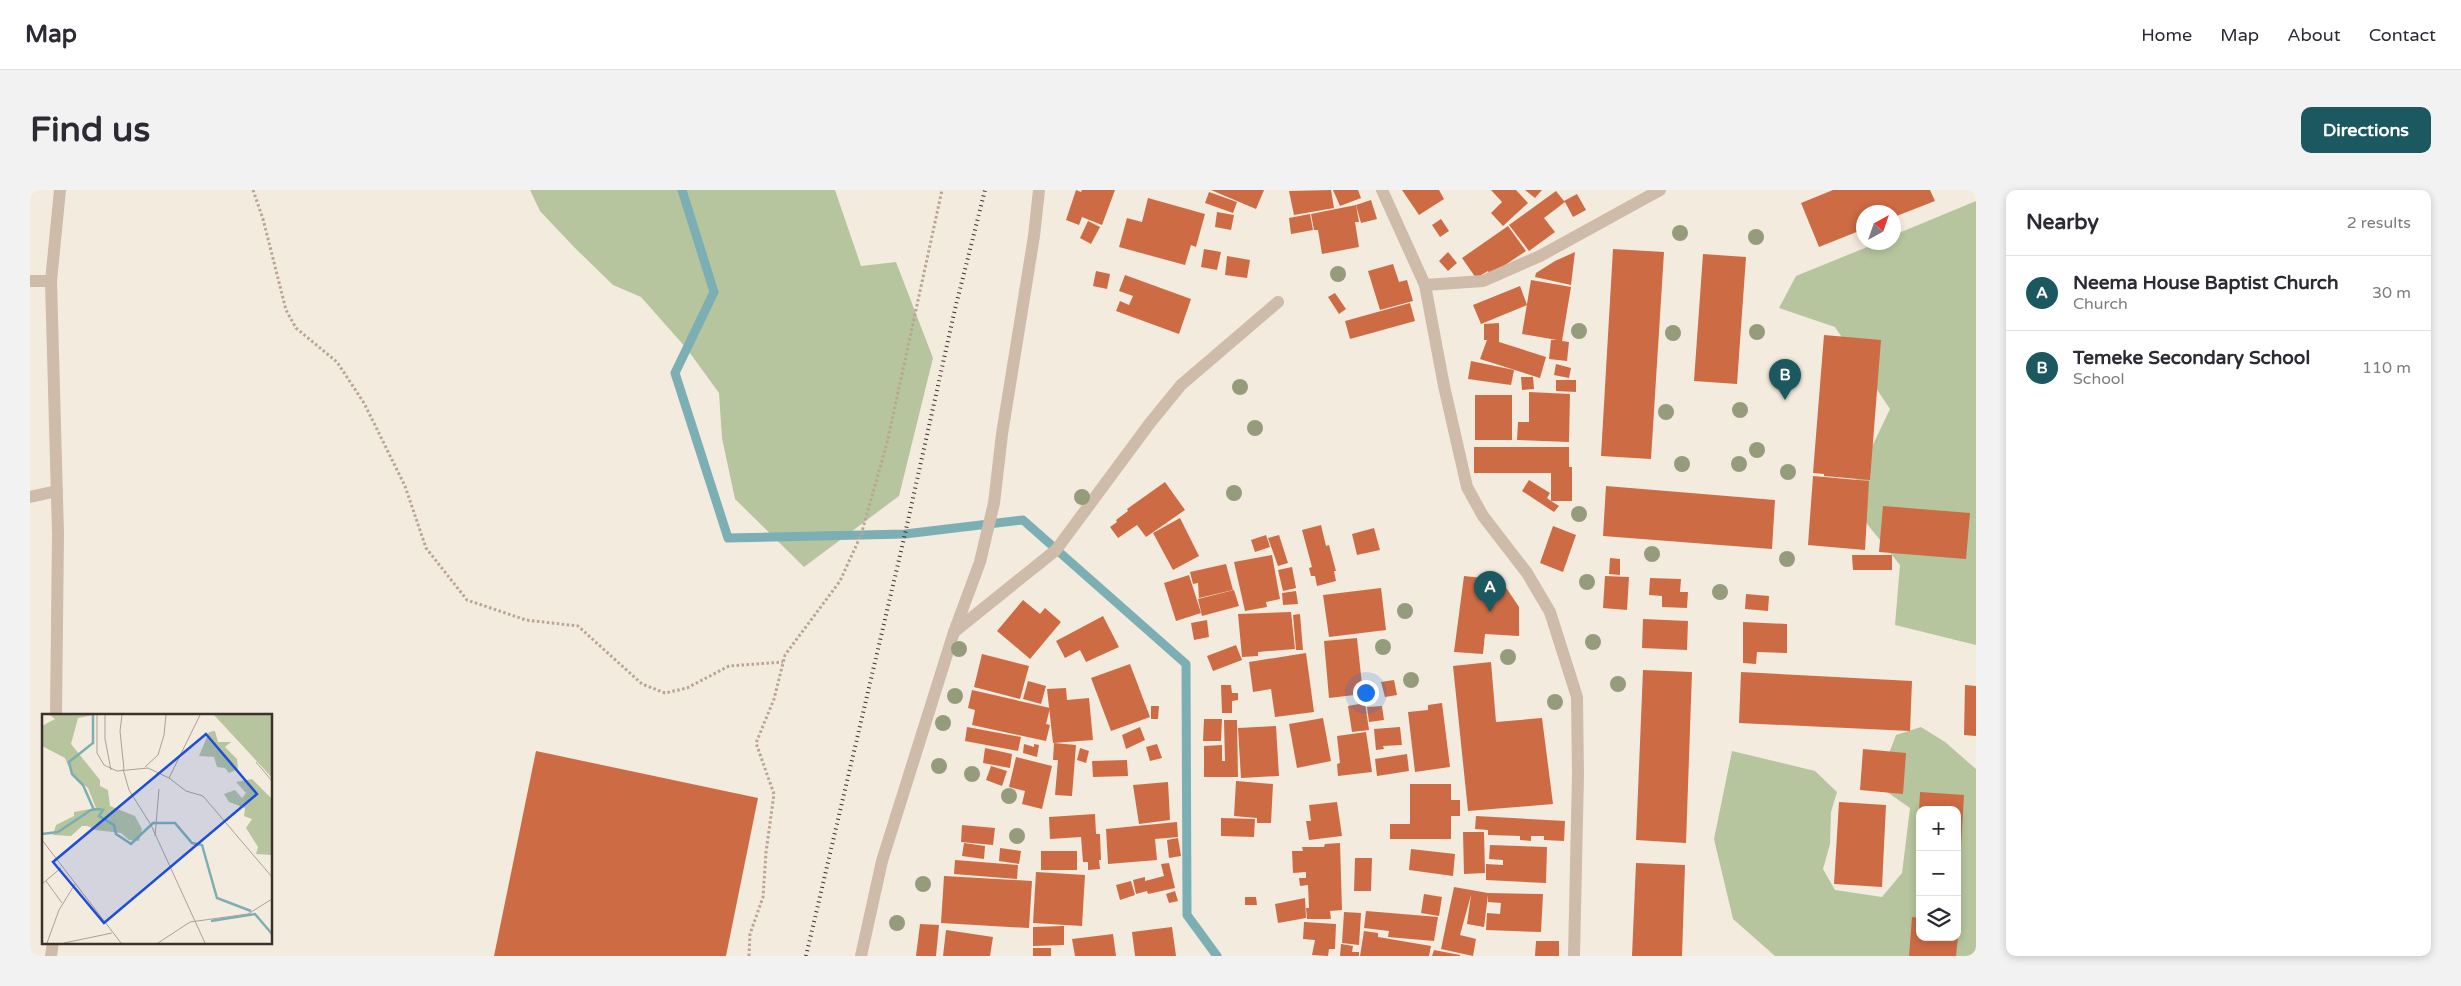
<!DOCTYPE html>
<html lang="en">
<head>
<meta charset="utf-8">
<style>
  :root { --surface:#fff; --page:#f2f2f3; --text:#2b2b33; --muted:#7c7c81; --line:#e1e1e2; --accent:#1c585f }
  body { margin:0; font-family:"Varela Round",sans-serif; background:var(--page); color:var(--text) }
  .controls { position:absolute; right:15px; bottom:15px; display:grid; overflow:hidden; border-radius:10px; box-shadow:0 2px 8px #0003 }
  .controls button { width:45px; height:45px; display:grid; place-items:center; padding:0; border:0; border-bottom:1px solid var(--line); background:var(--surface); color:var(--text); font:25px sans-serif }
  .compass { position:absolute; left:1826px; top:15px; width:45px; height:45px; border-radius:50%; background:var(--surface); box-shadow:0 2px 8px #0003; rotate:40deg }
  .you { position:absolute; left:1335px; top:502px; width:18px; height:18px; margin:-12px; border:4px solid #fff; border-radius:50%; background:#1a73e8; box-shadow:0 0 0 8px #1a73e833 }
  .badge { display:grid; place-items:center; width:32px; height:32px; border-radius:50%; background:var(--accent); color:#fff; font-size:16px; font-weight:700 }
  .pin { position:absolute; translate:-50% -41px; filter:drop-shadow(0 1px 2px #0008) }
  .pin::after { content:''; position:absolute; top:26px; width:18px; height:15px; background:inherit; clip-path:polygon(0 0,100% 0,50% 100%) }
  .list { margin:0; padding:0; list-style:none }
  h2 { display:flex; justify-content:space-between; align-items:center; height:65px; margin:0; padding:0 20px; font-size:21px }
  h2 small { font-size:16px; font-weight:400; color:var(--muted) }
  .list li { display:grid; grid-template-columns:32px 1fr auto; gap:15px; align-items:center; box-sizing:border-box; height:75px; padding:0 20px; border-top:1px solid var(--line) }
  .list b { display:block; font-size:19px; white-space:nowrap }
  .list p { margin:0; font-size:16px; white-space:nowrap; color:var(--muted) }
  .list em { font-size:16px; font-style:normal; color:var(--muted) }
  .icon { flex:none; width:28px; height:28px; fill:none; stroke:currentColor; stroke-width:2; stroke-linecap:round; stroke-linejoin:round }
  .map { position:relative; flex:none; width:1946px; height:766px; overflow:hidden; border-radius:10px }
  header { display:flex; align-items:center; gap:30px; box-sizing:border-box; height:70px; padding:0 25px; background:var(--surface); border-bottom:1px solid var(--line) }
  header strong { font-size:24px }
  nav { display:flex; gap:28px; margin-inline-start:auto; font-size:18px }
  .intro { display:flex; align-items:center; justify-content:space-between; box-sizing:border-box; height:120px; padding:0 30px }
  h1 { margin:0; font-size:35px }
  .button { padding:12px 22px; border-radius:10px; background:var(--accent); color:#fff; font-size:18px; font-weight:700 }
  main { display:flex; gap:30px; padding:0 30px }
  aside { flex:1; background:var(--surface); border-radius:10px; box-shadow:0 2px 8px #0003 }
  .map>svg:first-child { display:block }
  .green { fill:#b6c59d; fill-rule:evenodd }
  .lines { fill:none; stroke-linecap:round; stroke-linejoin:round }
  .stream { stroke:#7cafb4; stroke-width:9 }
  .building { fill:#cd6b44 }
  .path { stroke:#baa593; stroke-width:3; stroke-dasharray:2.5 2.5; stroke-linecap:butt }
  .minor { stroke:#cebba9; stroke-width:12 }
  .rail { stroke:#3b302a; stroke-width:4; stroke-dasharray:1 4; stroke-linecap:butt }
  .tree { fill:#959c7c }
  .inset-river { fill:none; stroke:#7cafb4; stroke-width:2.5 }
  .inset-road { fill:none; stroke:#aaa097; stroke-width:1 }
  .view { fill:#1d4ed8; fill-opacity:0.15; stroke:#1d4ed8; stroke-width:2.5 }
  .inset-edge { fill:none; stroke:#3b302a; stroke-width:2.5 }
</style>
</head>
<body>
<header>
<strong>Map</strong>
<nav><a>Home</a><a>Map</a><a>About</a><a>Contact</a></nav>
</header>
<div class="intro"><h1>Find us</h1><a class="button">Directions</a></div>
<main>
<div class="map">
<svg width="1946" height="766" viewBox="0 0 1946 766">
  <rect width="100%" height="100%" fill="#f4ebdf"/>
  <g class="green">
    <polygon points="500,0 805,0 831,76 866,72 903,168 869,306 774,377 705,309 692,248 689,203 657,159 611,107 583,95 544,57 510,21"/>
    <polygon points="1946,11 1946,455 1865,435 1870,375 1817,309 1860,219 1805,137 1749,118 1766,86 1847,53 1864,52 1864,45"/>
    <path d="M1891,537L1915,552L1946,579V766H1745L1703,729L1684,649L1702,561L1785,581L1807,602L1801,622L1800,654L1793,679L1805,700L1852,707L1872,683L1880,618L1847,595L1866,545ZM1890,620H1927V747H1890Z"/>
  </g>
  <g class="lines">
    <polyline class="stream" points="652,0 684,102 645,183 698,348 875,344 993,330 1156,474 1157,725 1187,766"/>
  </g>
  <g class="building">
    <polygon points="1046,0 1051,2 1052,0 1085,0 1072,35 1052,27 1049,35 1036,30"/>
    <polygon points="1181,0 1234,0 1226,19"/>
    <polygon points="1301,0 1304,18 1264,25 1259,1"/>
    <polygon points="1303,0 1328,0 1331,8 1310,16"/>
    <polygon points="1372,0 1409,0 1414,9 1389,25"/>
    <polygon points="1461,0 1486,0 1498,13 1473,36 1461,23 1472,12"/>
    <polygon points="1495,0 1512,0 1505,8"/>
    <polygon points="1803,0 1900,0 1905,11 1864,27 1864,22 1834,22 1834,39 1789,57 1771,13"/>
    <polygon points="1526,1 1534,11 1547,4 1556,20 1543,27 1535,12 1514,28 1525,42 1499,61 1479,35"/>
    <polygon points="1179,2 1207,12 1203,23 1175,13"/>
    <polygon points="1118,8 1175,24 1166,57 1161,55 1155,75 1089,57 1097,28 1112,32"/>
    <polygon points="1341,10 1347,29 1331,33 1326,15"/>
    <polygon points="1326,15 1329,32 1325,32 1329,57 1292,64 1288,40 1284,40 1281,24"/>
    <polygon points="1187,22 1204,25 1201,40 1185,37"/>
    <polygon points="1280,24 1283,40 1261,44 1259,28"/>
    <polygon points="1411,29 1419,41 1410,47 1402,35"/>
    <polygon points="1058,31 1070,37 1061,54 1050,48"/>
    <polygon points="1478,36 1496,61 1460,85 1458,81 1446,88 1432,68"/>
    <polygon points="1174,59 1191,62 1187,80 1171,77"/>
    <polygon points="1583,59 1634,62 1621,269 1571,266"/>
    <polygon points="1418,62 1427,73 1418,81 1409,71"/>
    <polygon points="1545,62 1541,95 1505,87 1506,83 1525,71"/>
    <polygon points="1673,64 1716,67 1707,194 1664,191"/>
    <polygon points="1197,66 1220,70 1217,88 1195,85"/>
    <polygon points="1363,74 1369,92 1377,90 1383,111 1350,120 1338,81"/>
    <polygon points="1066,81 1080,84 1077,99 1063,96"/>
    <polygon points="1095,85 1161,109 1149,144 1086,121 1090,111 1099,115 1103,106 1089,101"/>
    <polygon points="1501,90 1541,97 1532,151 1539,152 1537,171 1519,169 1521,150 1527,150 1492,144"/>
    <polygon points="1490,96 1497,115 1451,134 1443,115"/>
    <polygon points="1305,103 1316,119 1309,124 1298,107"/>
    <polygon points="1380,113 1385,131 1320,149 1315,131"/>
    <polygon points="1469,133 1469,152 1516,167 1510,188 1450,169 1457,150 1454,150 1454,134"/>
    <polygon points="1794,145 1851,150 1840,290 1794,286 1794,284 1783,283"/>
    <polygon points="1441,171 1484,180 1481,195 1438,189"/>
    <polygon points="1526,174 1541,178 1539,188 1524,185"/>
    <polygon points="1491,187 1503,187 1504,199 1492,200"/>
    <polygon points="1526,190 1546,190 1546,202 1526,201"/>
    <polygon points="1499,202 1540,204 1539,252 1487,250 1488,232 1499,232"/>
    <rect x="1445" y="205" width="37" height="45"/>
    <polygon points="1444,257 1539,257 1539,277 1542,277 1542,311 1521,311 1529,316 1524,322 1492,301 1499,290 1520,303 1517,308 1521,311 1521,283 1444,283"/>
    <polygon points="1783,286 1839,291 1835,360 1778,355"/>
    <polygon points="1135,292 1155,320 1116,347 1107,335 1088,348 1080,337 1087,332 1086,330 1098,321 1097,319"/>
    <polygon points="1576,296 1745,310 1742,359 1573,346"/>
    <polygon points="1853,316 1940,323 1936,369 1849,362"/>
    <polygon points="1150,328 1169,366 1143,380 1123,343"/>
    <polygon points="1291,335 1296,356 1299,355 1306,381 1304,381 1306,391 1287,396 1285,386 1281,386 1279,378 1282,377 1272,340"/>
    <polygon points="1523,336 1546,345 1533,382 1510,373"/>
    <polygon points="1344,338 1350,360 1327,365 1322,344"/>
    <polygon points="1236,345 1240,357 1225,362 1221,350"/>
    <polygon points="1249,345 1258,373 1248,376 1238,348"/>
    <polygon points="1242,365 1250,409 1236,412 1237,417 1215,421 1204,372"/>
    <polygon points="1822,365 1862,365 1862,380 1823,380"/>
    <polygon points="1580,368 1590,369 1590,385 1579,384"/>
    <polygon points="1196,374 1203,400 1169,408 1168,393 1163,394 1160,382"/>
    <polygon points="1262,377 1266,398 1253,401 1248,380"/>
    <polygon points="1159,385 1171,423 1146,431 1134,393"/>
    <polygon points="1434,386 1471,390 1489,417 1489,446 1455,444 1453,464 1424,462"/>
    <polygon points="1575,386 1599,387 1597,420 1573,418"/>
    <polygon points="1620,388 1651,389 1650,402 1658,402 1657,418 1632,417 1632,406 1619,405"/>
    <polygon points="1351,398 1356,440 1299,447 1293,405"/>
    <polygon points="1204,400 1209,416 1172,426 1168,409"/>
    <polygon points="1266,401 1268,414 1253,415 1252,403"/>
    <polygon points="1716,404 1739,406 1738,421 1715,419"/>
    <polygon points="993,410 1010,424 1015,418 1031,432 1000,469 967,441"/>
    <polygon points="1261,422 1265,459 1228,462 1228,466 1212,467 1208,424"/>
    <polygon points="1270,424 1273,460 1266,460 1263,425"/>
    <polygon points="1073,426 1089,457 1056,472 1050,460 1035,468 1026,451"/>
    <polygon points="1613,429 1658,431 1657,460 1612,458"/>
    <polygon points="1177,430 1179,447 1164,450 1161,433"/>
    <polygon points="1713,432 1757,434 1757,463 1727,462 1726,474 1713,473"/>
    <polygon points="1327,448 1333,504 1299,508 1294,451"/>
    <polygon points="1206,455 1212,470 1183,481 1177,466"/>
    <polygon points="1276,463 1284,522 1245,527 1241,499 1223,502 1219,472"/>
    <polygon points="952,464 999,476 990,509 944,497"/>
    <polygon points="1461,472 1466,532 1512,528 1523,614 1438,621 1423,476"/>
    <polygon points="1100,474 1120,527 1081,541 1061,488"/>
    <polygon points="1613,480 1662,482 1656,653 1606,650"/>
    <polygon points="1711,482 1882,491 1880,541 1709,533"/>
    <polygon points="1364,490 1367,505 1355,507 1351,492"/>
    <polygon points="998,491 1016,496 1011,514 993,509"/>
    <polygon points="1191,495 1201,495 1202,503 1208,503 1208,510 1202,511 1202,523 1192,523"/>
    <polygon points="1935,495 1946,496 1946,546 1934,545"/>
    <polygon points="1036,498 1037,510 1059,508 1063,550 1023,553 1017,499"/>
    <polygon points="942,500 1020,518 1016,534 1020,535 1016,551 942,535 945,520 938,518"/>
    <polygon points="1335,513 1339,540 1322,542 1318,516"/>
    <polygon points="1412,513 1420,577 1385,582 1378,522 1398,520 1398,515"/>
    <polygon points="1121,516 1129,516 1128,529 1121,529"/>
    <polygon points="1352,516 1354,530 1339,532 1337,517"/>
    <polygon points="1293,528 1301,571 1267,578 1259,534"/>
    <polygon points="1174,529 1192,529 1191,551 1173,551"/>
    <polygon points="1194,530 1207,530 1208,587 1174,587 1174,556 1192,555 1192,571 1195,571"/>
    <polygon points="1246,536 1249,586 1211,588 1208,538"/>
    <polygon points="937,537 991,547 988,561 935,551"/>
    <polygon points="1110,537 1115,550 1096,559 1092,545"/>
    <polygon points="1370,537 1372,555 1353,556 1354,559 1346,560 1344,539"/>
    <polygon points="1336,542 1342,582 1308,586 1307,574 1310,573 1307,546"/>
    <polygon points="1024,553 1046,555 1042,606 1025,605 1028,570 1023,570"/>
    <polygon points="994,554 1004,557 1004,554 1009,555 1007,567 993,563"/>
    <polygon points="1127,554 1132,568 1120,571 1116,557"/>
    <polygon points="955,558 982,564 980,578 953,573"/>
    <polygon points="1050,558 1059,561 1056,573 1047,570"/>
    <polygon points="1833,559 1876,563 1873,604 1830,600"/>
    <polygon points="506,561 728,608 696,766 464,766"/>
    <polygon points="1377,564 1379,581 1347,586 1345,569"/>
    <polygon points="986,567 1022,576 1012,619 992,614 995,601 979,597"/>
    <polygon points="1097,570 1098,586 1063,587 1062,571"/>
    <polygon points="961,576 977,581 972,596 956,590"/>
    <polygon points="1206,591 1243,594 1241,633 1227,633 1227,628 1204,626"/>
    <polygon points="1138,592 1140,630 1109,634 1103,595"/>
    <polygon points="1380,594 1421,594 1421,610 1430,610 1430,626 1421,626 1421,649 1360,649 1360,634 1380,634"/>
    <polygon points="1890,602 1934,605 1930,675 1927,675 1927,620 1889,620"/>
    <polygon points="1307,612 1312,646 1279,650 1276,631 1281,631 1279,615"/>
    <polygon points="1809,612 1856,615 1852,697 1804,694"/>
    <polygon points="1065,624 1066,644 1070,644 1071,670 1069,670 1070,679 1058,680 1058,672 1053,672 1051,647 1020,649 1019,627"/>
    <polygon points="1446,626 1535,631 1534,651 1514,650 1514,646 1501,646 1501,651 1490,650 1490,646 1458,645 1458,640 1445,639"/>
    <polygon points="1191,628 1225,629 1224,647 1191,646"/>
    <polygon points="1888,628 1890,628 1890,672 1886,672"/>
    <polygon points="1147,632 1148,647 1125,649 1127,670 1078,674 1076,639"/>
    <polygon points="932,635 965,638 963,655 931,652"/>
    <polygon points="1433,642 1454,642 1455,683 1434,684"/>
    <polygon points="1148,648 1151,666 1139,668 1137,650"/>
    <polygon points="934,653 955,656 954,669 932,666"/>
    <polygon points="1310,653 1312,720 1300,721 1301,729 1277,729 1276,718 1279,718 1278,695 1270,696 1269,688 1276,688 1276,682 1263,683 1262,661 1273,661 1272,657 1294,657 1295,654"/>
    <polygon points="1460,655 1517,657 1516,693 1456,690 1456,674 1473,675 1473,670 1459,669"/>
    <polygon points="970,658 991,661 989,674 969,671"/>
    <polygon points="1381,659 1425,664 1423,686 1379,680"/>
    <rect x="1011" y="661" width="36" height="19"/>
    <polygon points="1325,668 1342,668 1341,701 1324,701"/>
    <polygon points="925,670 988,675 987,689 924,684"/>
    <polygon points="1139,673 1145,698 1118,704 1117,701 1106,704 1103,690 1115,687 1115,691 1134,686 1131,674"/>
    <polygon points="1606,673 1655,675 1652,766 1602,766"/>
    <polygon points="1006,682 1055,685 1052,736 1003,733"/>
    <polygon points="914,686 1002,691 999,738 911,733"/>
    <polygon points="1101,691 1105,705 1090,710 1086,695"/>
    <polygon points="1424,697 1458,703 1513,704 1511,742 1456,740 1457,723 1470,724 1471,713 1458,712 1458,705 1454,737 1437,734 1441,705 1430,745 1446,749 1443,766 1411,759"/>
    <polygon points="1145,701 1148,711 1139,713 1136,704"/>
    <polygon points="1394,704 1412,707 1409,726 1391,723"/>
    <polygon points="1215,707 1226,707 1227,715 1215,715"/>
    <polygon points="1275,708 1276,728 1248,733 1245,714"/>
    <polygon points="1336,721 1408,727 1404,751 1358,747 1359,741 1334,738"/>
    <polygon points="1314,722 1331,723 1329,755 1312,753"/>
    <polygon points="1882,727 1890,728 1890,747 1928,747 1926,766 1879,766"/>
    <polygon points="1274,732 1306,734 1305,759 1299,759 1298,766 1282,765 1285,750 1273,749"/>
    <polygon points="890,734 909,735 906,766 886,766"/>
    <polygon points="1034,736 1034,755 1003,756 1003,737"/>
    <polygon points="1142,737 1146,766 1105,766 1102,742"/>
    <polygon points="916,740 963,747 960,766 913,766"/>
    <polygon points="1334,741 1348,743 1348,747 1401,756 1399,766 1330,766"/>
    <polygon points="1083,744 1086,766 1045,766 1042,749"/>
    <polygon points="1506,751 1529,751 1529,766 1505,766"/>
    <polygon points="1311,754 1323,756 1322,762 1329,762 1329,766 1310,766"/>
    <rect x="1003" y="758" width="18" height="8"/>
    <polygon points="1404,760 1430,765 1430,766 1402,766"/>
  </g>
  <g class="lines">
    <g class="path">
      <polyline points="223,0 233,29 256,120 266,138 307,172 334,213 375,296 396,358 437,410 496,430 548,436 612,494 635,503 657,498 699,476 753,472"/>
      <polyline points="719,766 720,744 733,707 736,662 744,604 726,553 744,509 755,465 810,391 831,345 857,253 912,0"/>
    </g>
    <g class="minor">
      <polyline points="1352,0 1395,95 1414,196 1437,297 1453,326 1497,383 1520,422 1547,507 1548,584 1544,766"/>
      <polyline points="0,91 21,91"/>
      <polyline points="1395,95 1453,91 1510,66 1630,0"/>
      <polyline points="0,307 27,301"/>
      <polyline points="924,442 1026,360 1120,233 1151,195 1248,112"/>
      <polyline points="26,525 28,344 21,91 30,0"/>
      <polyline points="21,766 23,752"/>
      <polyline points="831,766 852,671 924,442 950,372 964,313 972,244 1004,46 1009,0"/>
    </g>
    <polyline class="rail" points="776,766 875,344 925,119 955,0"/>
  </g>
  <g class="tree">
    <circle cx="1650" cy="43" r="8"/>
    <circle cx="1726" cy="47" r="8"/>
    <circle cx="1308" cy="84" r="8"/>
    <circle cx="1549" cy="141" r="8"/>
    <circle cx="1727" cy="142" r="8"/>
    <circle cx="1643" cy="143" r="8"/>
    <circle cx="1210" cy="197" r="8"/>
    <circle cx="1710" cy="220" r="8"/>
    <circle cx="1636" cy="222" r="8"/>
    <circle cx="1225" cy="238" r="8"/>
    <circle cx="1727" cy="260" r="8"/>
    <circle cx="1652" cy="274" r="8"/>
    <circle cx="1709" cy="274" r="8"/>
    <circle cx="1758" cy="282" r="8"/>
    <circle cx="1204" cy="303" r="8"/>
    <circle cx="1052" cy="307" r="8"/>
    <circle cx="1549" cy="324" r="8"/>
    <circle cx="1622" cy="364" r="8"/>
    <circle cx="1757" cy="369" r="8"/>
    <circle cx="1557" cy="392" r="8"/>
    <circle cx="1690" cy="402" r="8"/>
    <circle cx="1375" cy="421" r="8"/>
    <circle cx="1563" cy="452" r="8"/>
    <circle cx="1353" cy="457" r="8"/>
    <circle cx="929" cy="459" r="8"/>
    <circle cx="1478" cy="467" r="8"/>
    <circle cx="1381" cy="490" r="8"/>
    <circle cx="1588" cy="494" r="8"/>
    <circle cx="925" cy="506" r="8"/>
    <circle cx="1525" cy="512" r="8"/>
    <circle cx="913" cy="533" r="8"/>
    <circle cx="909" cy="576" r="8"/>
    <circle cx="942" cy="584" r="8"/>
    <circle cx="979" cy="606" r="8"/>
    <circle cx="987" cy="646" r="8"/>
    <circle cx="893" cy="694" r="8"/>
    <circle cx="867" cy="733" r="8"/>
  </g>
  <g transform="translate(12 524)">
    <rect width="230" height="230" fill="#f4ebdf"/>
    <path d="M8,1H51L36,4L29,30L58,66V72L66,76L68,92L93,102L100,115L97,127L87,126L79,119L53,116L46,112H40L29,122L11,121L14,111L32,102V98L54,94L46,74L30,61L23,44L0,32V12L13,5ZM172,1H230V64L222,55ZM173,17L176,28H189L183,33L195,45L196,55L187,59L183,54L175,53L172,43L157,42L167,18ZM210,65L230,85V141L214,140L216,133L204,114L210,105L202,102L203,94L187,88L182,80L193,76L200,84L204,79L194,68Z" fill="#b6c59d"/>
    <path class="inset-river" d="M51,1V29L27,48L30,60L41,71L52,96M0,120L16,118L49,96L57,95L61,96L57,102L72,111L74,120L89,130L111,109H133L150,129L160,131L175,184L209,197M169,207L213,200L230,220"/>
    <path class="inset-road" d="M55,1V39L62,51L75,57L106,54L127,64L144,77L161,82L230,163M63,1V25L69,56M80,1L78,17L82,55M214,48L230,67M103,53L116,41L122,21L124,1M81,55L87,76L109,111L163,229M127,64L158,1M113,122L117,75M0,126L79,229M4,167L20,189M0,170L19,154M5,229L17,196L33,170M22,229L70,219M116,229L148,208L206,200L230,185"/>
    <path class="view" d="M164,20L215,80L62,209L11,148Z"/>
    <rect width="230" height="230" class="inset-edge"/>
  </g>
</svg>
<div class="controls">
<button>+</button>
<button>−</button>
<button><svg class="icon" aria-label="layers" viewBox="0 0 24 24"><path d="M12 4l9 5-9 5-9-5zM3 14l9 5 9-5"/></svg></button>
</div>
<svg class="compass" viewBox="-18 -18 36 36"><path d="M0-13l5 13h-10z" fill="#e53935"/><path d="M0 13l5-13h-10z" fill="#7c7c81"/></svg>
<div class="you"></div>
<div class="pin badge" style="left:1460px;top:422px">A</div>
<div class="pin badge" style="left:1755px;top:210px">B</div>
</div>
<aside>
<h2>Nearby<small>2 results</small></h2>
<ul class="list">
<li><span class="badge">A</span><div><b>Neema House Baptist Church</b><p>Church</p></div><em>30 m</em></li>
<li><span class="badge">B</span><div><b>Temeke Secondary School</b><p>School</p></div><em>110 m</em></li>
</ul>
</aside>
</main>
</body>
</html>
